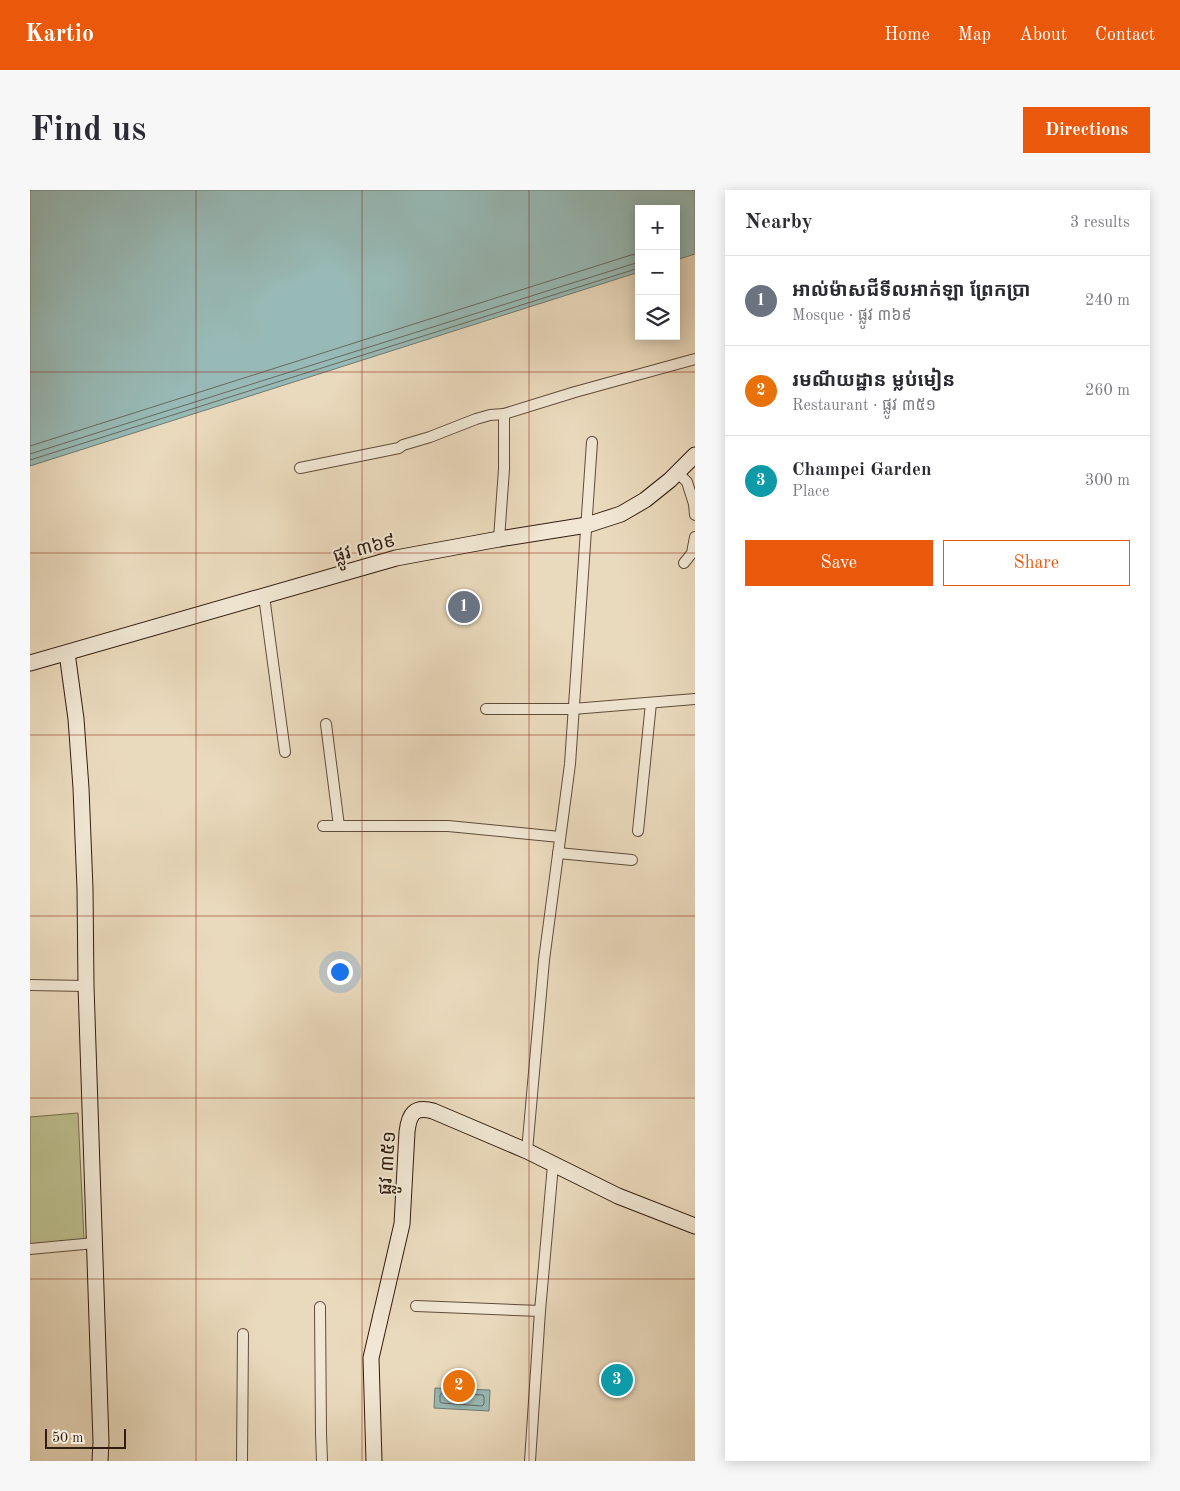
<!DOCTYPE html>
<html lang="en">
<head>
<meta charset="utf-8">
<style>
  :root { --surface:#fff; --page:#f7f7f7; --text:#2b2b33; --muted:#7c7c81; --line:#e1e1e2; --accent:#ea580c }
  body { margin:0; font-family:"Old Standard TT","Noto Sans Khmer",serif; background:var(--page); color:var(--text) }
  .controls { position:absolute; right:15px; top:15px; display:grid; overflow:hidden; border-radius:0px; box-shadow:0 2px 12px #0003 }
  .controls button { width:45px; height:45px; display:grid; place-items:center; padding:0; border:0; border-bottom:1px solid var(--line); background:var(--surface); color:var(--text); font:25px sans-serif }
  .scale { position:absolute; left:15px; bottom:12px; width:81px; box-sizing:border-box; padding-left:5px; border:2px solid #321c0e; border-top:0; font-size:14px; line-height:18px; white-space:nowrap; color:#321c0e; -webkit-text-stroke:4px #f1e7d4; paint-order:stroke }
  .you { position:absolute; left:309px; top:781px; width:18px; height:18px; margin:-12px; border:4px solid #fff; border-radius:50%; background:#1a73e8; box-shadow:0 0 0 8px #1a73e833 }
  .badge { display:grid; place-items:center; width:32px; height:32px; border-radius:50%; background:var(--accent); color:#fff; font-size:16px; font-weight:700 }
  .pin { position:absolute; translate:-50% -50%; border:2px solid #fff; box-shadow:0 1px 5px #0006 }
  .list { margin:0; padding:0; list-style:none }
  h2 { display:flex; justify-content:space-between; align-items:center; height:65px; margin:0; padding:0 20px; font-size:21px }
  h2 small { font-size:16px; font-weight:400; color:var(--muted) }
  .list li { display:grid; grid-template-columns:32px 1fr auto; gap:15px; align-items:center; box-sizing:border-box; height:90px; padding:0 20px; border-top:1px solid var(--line) }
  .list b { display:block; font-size:19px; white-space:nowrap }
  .list p { margin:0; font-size:16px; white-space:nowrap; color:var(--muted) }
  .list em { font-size:16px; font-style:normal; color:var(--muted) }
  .actions { display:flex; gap:10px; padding:15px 20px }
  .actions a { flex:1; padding:11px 0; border:1px solid var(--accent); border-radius:0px; text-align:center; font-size:18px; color:var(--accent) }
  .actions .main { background:var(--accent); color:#fff }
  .icon { flex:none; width:28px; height:28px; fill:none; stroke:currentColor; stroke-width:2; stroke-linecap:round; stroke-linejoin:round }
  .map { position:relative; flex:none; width:665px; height:1271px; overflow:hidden; border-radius:0px }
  header { display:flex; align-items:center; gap:30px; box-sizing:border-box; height:70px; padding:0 25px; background:var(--accent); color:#fff }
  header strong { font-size:24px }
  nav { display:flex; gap:28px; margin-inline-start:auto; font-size:18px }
  .intro { display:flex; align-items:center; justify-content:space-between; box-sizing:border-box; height:120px; padding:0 30px }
  h1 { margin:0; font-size:35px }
  .button { padding:12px 22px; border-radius:0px; background:var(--accent); color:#fff; font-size:18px; font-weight:700 }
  main { display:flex; gap:30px; padding:0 30px }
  aside { flex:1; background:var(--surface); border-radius:0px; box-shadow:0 2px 12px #0003 }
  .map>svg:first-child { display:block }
  .green { fill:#bcbe8d; stroke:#776d4e }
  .water { fill:#98bab6; stroke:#6f7b73 }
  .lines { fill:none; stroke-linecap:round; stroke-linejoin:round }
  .shore { stroke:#656b62; stroke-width:1 }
  .street-casing { stroke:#604c3a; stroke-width:12 }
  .secondary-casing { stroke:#321c0e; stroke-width:17 }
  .street { stroke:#f1e7d4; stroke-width:10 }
  .secondary { stroke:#f1e7d4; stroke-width:15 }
  .grid { fill:none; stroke:#8f2418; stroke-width:1; stroke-opacity:0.55 }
  .labels { text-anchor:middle; stroke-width:4; stroke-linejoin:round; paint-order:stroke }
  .street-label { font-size:19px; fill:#321c0e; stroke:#f1e7d4 }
</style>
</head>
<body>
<header>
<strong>Kartio</strong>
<nav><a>Home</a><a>Map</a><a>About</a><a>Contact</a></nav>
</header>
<div class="intro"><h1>Find us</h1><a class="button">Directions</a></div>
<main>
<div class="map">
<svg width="665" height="1271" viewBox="0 0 665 1271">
  <rect width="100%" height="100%" fill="#eadabd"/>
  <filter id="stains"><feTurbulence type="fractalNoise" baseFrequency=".004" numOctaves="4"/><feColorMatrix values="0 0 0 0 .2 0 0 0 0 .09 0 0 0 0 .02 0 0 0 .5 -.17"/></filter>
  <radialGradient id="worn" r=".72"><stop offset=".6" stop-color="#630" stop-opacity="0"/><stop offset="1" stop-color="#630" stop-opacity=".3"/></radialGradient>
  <polygon class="green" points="48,923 54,1050 0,1054 0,927"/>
  <g class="water">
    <polygon points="0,0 665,0 665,64 646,70 646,19 609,19 609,82 0,276"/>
    <polygon points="405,1198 460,1200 459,1221 404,1218"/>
  </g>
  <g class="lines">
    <g class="shore">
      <polyline points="0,256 601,65 609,64"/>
      <polyline points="0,264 609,72"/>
      <polyline points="0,270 609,78"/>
      <polygon points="412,1203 453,1205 454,1207 454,1214 452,1216 412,1213 410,1212 410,1206"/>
    </g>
    <g class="street-casing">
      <g id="street">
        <polyline points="270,278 369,258 373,255 400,247 446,229 460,225 474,224 545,202 665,169"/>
        <polyline points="648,283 657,292 664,314 665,325"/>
        <polyline points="469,349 474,279 474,224"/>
        <polyline points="654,373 662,363 665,347"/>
        <polyline points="234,406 255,562"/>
        <polyline points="456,519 543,519 665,509"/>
        <polyline points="296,534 309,636"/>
        <polyline points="293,636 418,636 530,647"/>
        <polyline points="608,641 621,513"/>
        <polyline points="528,663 602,670"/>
        <polyline points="0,795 56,796"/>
        <polyline points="497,961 514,770 540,574 562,252"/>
        <polyline points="0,1059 65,1053"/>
        <polyline points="386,1116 510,1121"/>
        <polyline points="290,1117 291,1244 292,1271"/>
        <polyline points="212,1271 213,1144"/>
        <polyline points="500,1271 510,1121 523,975"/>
      </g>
    </g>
    <g class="secondary-casing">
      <g id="secondary">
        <polyline points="37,463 46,529 51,598 55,699 56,796 71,1252 70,1271"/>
        <polyline points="0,473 366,368 469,349 557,335 591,324 615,310 640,290 665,265"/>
        <path d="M344,1271L341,1168L372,1034L377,942C379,924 384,916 403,921L497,961L588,1006L665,1036"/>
      </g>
    </g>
    <use href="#street" class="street"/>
    <use href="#secondary" class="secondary"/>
  </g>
  <path class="grid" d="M166,0V1271M332,0V1271M499,0V1271M0,182H665M0,363H665M0,545H665M0,726H665M0,908H665M0,1089H665"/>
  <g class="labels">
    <g class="street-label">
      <text transform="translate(334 357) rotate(-15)" y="7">ផ្លូវ ៣៦៩</text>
      <text transform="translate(356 973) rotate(-86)" y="7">ផ្លូវ ៣៥១</text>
    </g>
  </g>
  <rect width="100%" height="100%" filter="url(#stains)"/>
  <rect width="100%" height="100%" fill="url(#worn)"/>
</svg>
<div class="controls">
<button>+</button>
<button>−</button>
<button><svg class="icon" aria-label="layers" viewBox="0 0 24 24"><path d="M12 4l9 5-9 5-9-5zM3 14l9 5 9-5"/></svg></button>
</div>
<div class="scale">50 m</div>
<div class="you"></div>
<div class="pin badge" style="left:434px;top:417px;background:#6b7280">1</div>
<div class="pin badge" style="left:429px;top:1196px;background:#e8710a">2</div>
<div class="pin badge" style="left:587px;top:1190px;background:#0f9aa8">3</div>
</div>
<aside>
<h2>Nearby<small>3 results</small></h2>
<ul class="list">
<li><span class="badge" style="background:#6b7280">1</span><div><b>អាល់ម៉ាសជីទីលអាក់ឡា ព្រែកប្រា</b><p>Mosque · ផ្លូវ ៣៦៩</p></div><em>240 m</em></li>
<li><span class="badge" style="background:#e8710a">2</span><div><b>រមណីយដ្ឋាន ម្លប់មៀន</b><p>Restaurant · ផ្លូវ ៣៥១</p></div><em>260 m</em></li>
<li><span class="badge" style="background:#0f9aa8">3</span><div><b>Champei Garden</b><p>Place</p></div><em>300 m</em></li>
</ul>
<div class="actions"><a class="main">Save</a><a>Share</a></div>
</aside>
</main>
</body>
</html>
